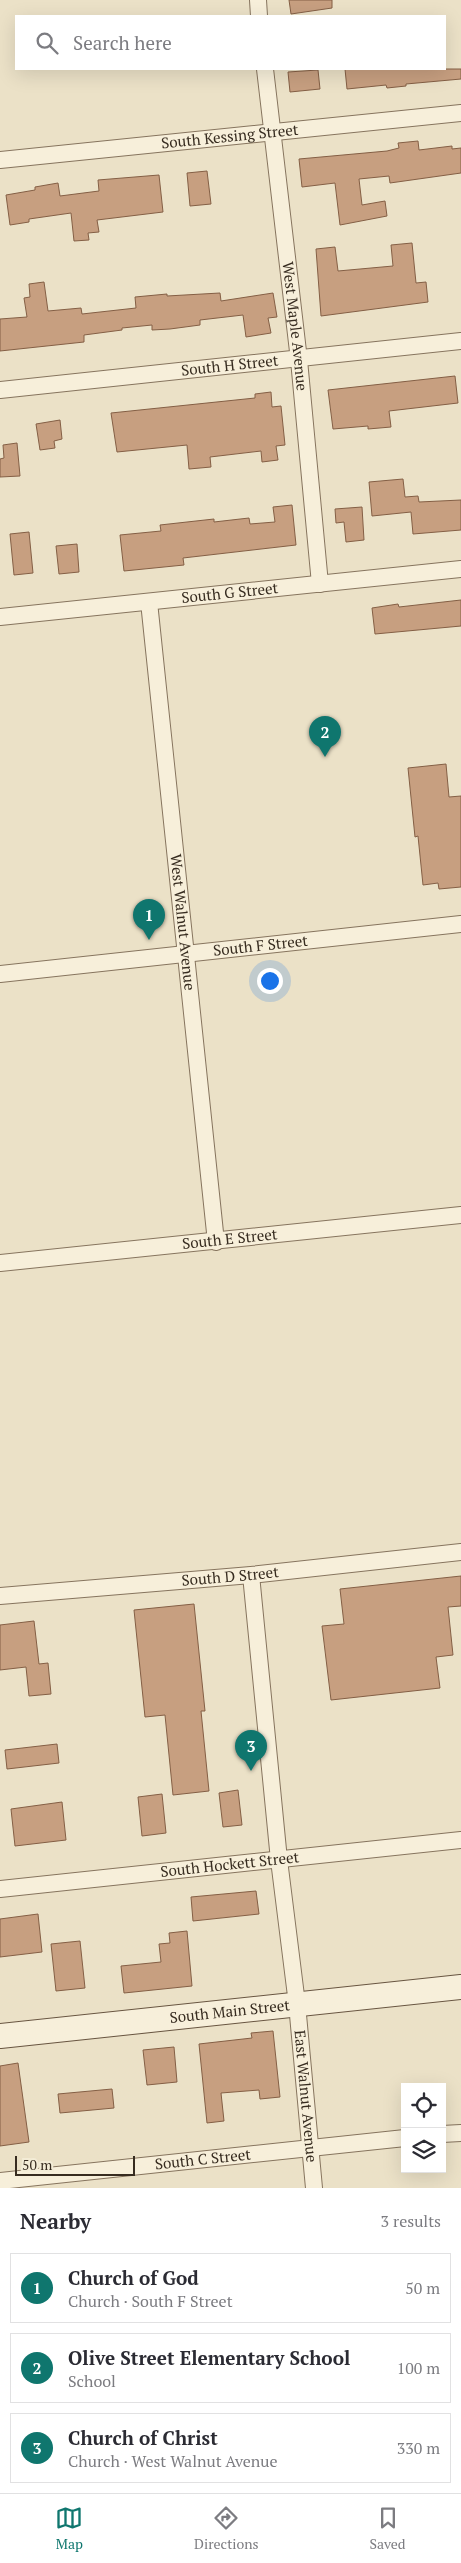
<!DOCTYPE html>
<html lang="en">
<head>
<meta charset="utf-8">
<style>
  :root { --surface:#fff; --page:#f2f2f3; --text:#2b2b33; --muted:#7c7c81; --line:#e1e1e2; --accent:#0f766e }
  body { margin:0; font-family:"PT Serif",serif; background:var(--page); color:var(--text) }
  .controls { position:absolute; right:15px; bottom:15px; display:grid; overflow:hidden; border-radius:0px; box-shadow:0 5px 20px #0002 }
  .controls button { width:45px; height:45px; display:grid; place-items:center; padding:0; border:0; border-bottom:1px solid var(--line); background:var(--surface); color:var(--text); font:25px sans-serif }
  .scale { position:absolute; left:15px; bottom:12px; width:120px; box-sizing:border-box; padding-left:5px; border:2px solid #372c20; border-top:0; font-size:14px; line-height:18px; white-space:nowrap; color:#372c20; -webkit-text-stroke:4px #f3ecd6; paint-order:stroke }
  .you { position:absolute; left:269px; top:980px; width:18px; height:18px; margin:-12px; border:4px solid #fff; border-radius:50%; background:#1a73e8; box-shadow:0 0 0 8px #1a73e833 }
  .badge { display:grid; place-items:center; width:32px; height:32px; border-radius:50%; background:var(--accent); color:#fff; font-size:16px; font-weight:700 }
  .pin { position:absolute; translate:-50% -41px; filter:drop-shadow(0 1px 2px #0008) }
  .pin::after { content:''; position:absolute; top:26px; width:18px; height:15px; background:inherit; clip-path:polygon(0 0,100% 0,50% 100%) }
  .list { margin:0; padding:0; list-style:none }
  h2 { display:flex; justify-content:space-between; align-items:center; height:65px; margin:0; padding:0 20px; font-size:21px }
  h2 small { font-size:16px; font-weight:400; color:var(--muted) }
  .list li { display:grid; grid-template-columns:32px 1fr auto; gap:15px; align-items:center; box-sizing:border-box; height:70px; margin:0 10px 10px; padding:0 10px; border:1px solid var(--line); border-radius:0px }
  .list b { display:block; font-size:19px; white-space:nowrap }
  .list p { margin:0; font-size:16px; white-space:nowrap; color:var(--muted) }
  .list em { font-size:16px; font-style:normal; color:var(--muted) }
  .icon { flex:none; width:28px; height:28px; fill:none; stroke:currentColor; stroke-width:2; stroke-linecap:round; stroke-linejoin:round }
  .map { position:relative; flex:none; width:461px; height:2188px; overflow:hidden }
  .search { position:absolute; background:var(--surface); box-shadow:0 5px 20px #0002; left:15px; right:15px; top:15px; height:55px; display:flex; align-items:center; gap:12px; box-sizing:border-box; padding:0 18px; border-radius:0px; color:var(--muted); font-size:19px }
  .sheet { height:305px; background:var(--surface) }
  nav { display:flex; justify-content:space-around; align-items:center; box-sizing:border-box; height:70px; border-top:1px solid var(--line); background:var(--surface); font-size:14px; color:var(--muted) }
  nav a { display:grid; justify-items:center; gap:2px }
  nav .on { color:var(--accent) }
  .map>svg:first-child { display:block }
  .building { fill:#c79f80; stroke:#845f45 }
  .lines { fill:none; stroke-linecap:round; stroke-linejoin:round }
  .street-casing { stroke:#86745e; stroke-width:18 }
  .secondary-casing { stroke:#685541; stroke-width:26 }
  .street { stroke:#f7efda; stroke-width:16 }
  .secondary { stroke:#f7efda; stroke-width:24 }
  .labels { text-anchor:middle; stroke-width:5; stroke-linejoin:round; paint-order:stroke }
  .street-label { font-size:15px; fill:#372c20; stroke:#f3ecd6 }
</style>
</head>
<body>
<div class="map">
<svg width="461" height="2188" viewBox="0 0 461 2188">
  <rect width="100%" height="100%" fill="#ebe1c7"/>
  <g class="building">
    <polygon points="289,0 332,0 332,8 291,14"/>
    <polygon points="345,69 461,69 461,79 406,84 406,86 387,88 386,85 347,89"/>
    <polygon points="318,70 320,89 290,92 288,72"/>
    <polygon points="418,141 419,150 452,146 452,149 461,148 461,173 390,183 389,176 359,179 362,205 385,201 387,216 340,225 335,183 302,187 299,159 387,151 399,148 398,143"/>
    <polygon points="207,171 211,204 190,206 187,173"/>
    <polygon points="159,175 163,212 97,220 99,232 88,233 89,240 74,241 71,213 29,219 29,222 10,225 6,195 35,190 35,187 58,183 60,196 99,191 98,180"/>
    <polygon points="412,243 416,283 426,282 428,302 321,316 316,249 335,247 338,271 393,266 391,245"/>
    <polygon points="44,282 48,311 81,308 82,314 136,308 135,297 167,294 167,296 220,293 221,301 273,293 277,317 268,318 271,333 246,337 243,315 200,320 200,325 170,329 152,330 152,325 122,328 122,330 84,335 84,342 0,351 0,319 27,317 24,298 30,297 29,284"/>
    <polygon points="455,376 458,403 389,411 391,427 368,429 368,426 333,429 328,390"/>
    <polygon points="271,392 272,407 281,406 285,445 276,446 278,460 262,462 261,451 210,457 211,467 189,469 187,445 117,452 111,413 255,398 255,394"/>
    <polygon points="60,420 62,439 54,441 55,448 40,450 36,424"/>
    <polygon points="17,443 20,476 0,477 0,459 4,458 3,445"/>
    <polygon points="403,479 405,497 418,496 419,502 461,500 461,530 413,534 411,512 372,516 369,482"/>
    <polygon points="292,505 296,545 183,558 184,565 124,571 120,535 161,531 160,525 214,519 214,522 249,518 250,524 275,522 273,507"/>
    <polygon points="362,507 364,540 346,542 344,522 336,523 335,509"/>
    <polygon points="29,532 33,573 14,575 10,534"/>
    <polygon points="77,544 79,572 59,574 56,546"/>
    <polygon points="461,600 461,626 375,634 372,608 398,604 399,607"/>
    <polygon points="446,764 449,797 461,796 461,887 439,889 438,883 423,885 418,836 415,837 408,768"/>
    <polygon points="461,1576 461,1606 448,1607 453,1655 436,1657 440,1688 331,1700 322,1626 344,1624 340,1589"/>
    <polygon points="194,1604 205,1711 201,1711 209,1791 173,1795 165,1715 145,1717 134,1610"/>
    <polygon points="34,1621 39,1664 48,1663 51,1694 29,1696 26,1667 0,1670 0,1625"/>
    <polygon points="57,1744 59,1763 7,1769 5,1750"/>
    <polygon points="238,1790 242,1825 223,1827 219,1793"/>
    <polygon points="162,1794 166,1833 142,1836 138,1797"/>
    <polygon points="62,1802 66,1840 15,1846 11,1809"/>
    <polygon points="256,1891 259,1914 193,1921 191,1897"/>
    <polygon points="38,1914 42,1952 0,1957 0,1919"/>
    <polygon points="187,1931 192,1986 124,1993 121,1966 161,1962 159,1944 170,1943 169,1933"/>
    <polygon points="80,1941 85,1988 56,1991 51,1944"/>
    <polygon points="273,2031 280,2097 260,2099 259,2090 221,2093 224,2121 207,2123 199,2044 252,2038 251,2033"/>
    <polygon points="174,2047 177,2082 147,2085 143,2050"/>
    <polygon points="18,2063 29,2142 0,2146 0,2066"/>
    <polygon points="112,2089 114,2108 60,2113 58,2094"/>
  </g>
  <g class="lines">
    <g class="street-casing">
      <g id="street">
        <polyline points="258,0 259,16"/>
        <path id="s1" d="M265,69L299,360L320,584"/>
        <path id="s2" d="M0,160L461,113"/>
        <path id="s3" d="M0,390L461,341"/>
        <path id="s4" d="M149,602L216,1242"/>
        <path id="s5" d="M0,617L461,569"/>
        <path id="s6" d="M0,974L461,924"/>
        <path id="s7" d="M0,1263L461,1215"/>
        <path id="s8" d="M251,1575L279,1860L297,2004L314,2188"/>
        <path id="s9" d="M0,1596L251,1575L461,1552"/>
        <path id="s10" d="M0,1889L461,1840"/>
        <polyline points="442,2134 461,2133"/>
        <path id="s11" d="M0,2181L405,2138"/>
      </g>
    </g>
    <g class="secondary-casing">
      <g id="secondary">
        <path id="s12" d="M0,2036L461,1987"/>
      </g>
    </g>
    <use href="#street" class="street"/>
    <use href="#secondary" class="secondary"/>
  </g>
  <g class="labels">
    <g class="street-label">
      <text dy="5" stroke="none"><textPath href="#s2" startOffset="231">South Kessing Street</textPath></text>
      <text dy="5" stroke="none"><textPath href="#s1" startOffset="259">West Maple Avenue</textPath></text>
      <text dy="5" stroke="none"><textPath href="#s3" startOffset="231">South H Street</textPath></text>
      <text dy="5" stroke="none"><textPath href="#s5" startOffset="231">South G Street</textPath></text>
      <text dy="5" stroke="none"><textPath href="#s4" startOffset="322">West Walnut Avenue</textPath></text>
      <text dy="5" stroke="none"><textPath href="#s6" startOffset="262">South F Street</textPath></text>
      <text dy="5" stroke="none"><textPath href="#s7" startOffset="231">South E Street</textPath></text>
      <text dy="5" stroke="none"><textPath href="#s9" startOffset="231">South D Street</textPath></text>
      <text dy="5" stroke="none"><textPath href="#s10" startOffset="231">South Hockett Street</textPath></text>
      <text dy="5" stroke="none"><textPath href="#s12" startOffset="231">South Main Street</textPath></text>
      <text dy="5" stroke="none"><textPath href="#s8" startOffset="524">East Walnut Avenue</textPath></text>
      <text dy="5" stroke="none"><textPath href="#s11" startOffset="204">South C Street</textPath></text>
    </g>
  </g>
</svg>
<div class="controls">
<button><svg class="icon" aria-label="locate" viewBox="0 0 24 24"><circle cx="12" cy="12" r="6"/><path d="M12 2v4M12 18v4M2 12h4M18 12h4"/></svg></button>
<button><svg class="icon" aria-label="layers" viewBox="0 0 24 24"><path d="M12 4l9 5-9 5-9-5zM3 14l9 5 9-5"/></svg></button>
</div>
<div class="scale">50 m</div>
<div class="you"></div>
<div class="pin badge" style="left:149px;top:940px">1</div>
<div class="pin badge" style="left:325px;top:757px">2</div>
<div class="pin badge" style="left:251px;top:1771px">3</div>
<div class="search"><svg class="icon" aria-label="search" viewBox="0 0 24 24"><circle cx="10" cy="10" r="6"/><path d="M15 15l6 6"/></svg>Search here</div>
</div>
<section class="sheet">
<h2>Nearby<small>3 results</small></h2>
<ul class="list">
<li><span class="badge">1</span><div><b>Church of God</b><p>Church · South F Street</p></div><em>50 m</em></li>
<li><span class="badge">2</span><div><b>Olive Street Elementary School</b><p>School</p></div><em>100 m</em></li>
<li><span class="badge">3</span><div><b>Church of Christ</b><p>Church · West Walnut Avenue</p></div><em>330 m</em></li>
</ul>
</section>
<nav>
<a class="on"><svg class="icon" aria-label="map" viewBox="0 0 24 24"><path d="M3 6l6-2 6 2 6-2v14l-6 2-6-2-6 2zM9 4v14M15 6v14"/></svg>Map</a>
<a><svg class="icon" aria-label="directions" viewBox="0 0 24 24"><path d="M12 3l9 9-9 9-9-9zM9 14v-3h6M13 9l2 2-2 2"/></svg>Directions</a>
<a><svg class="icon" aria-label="saved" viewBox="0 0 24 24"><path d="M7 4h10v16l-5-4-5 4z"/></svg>Saved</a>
</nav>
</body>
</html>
